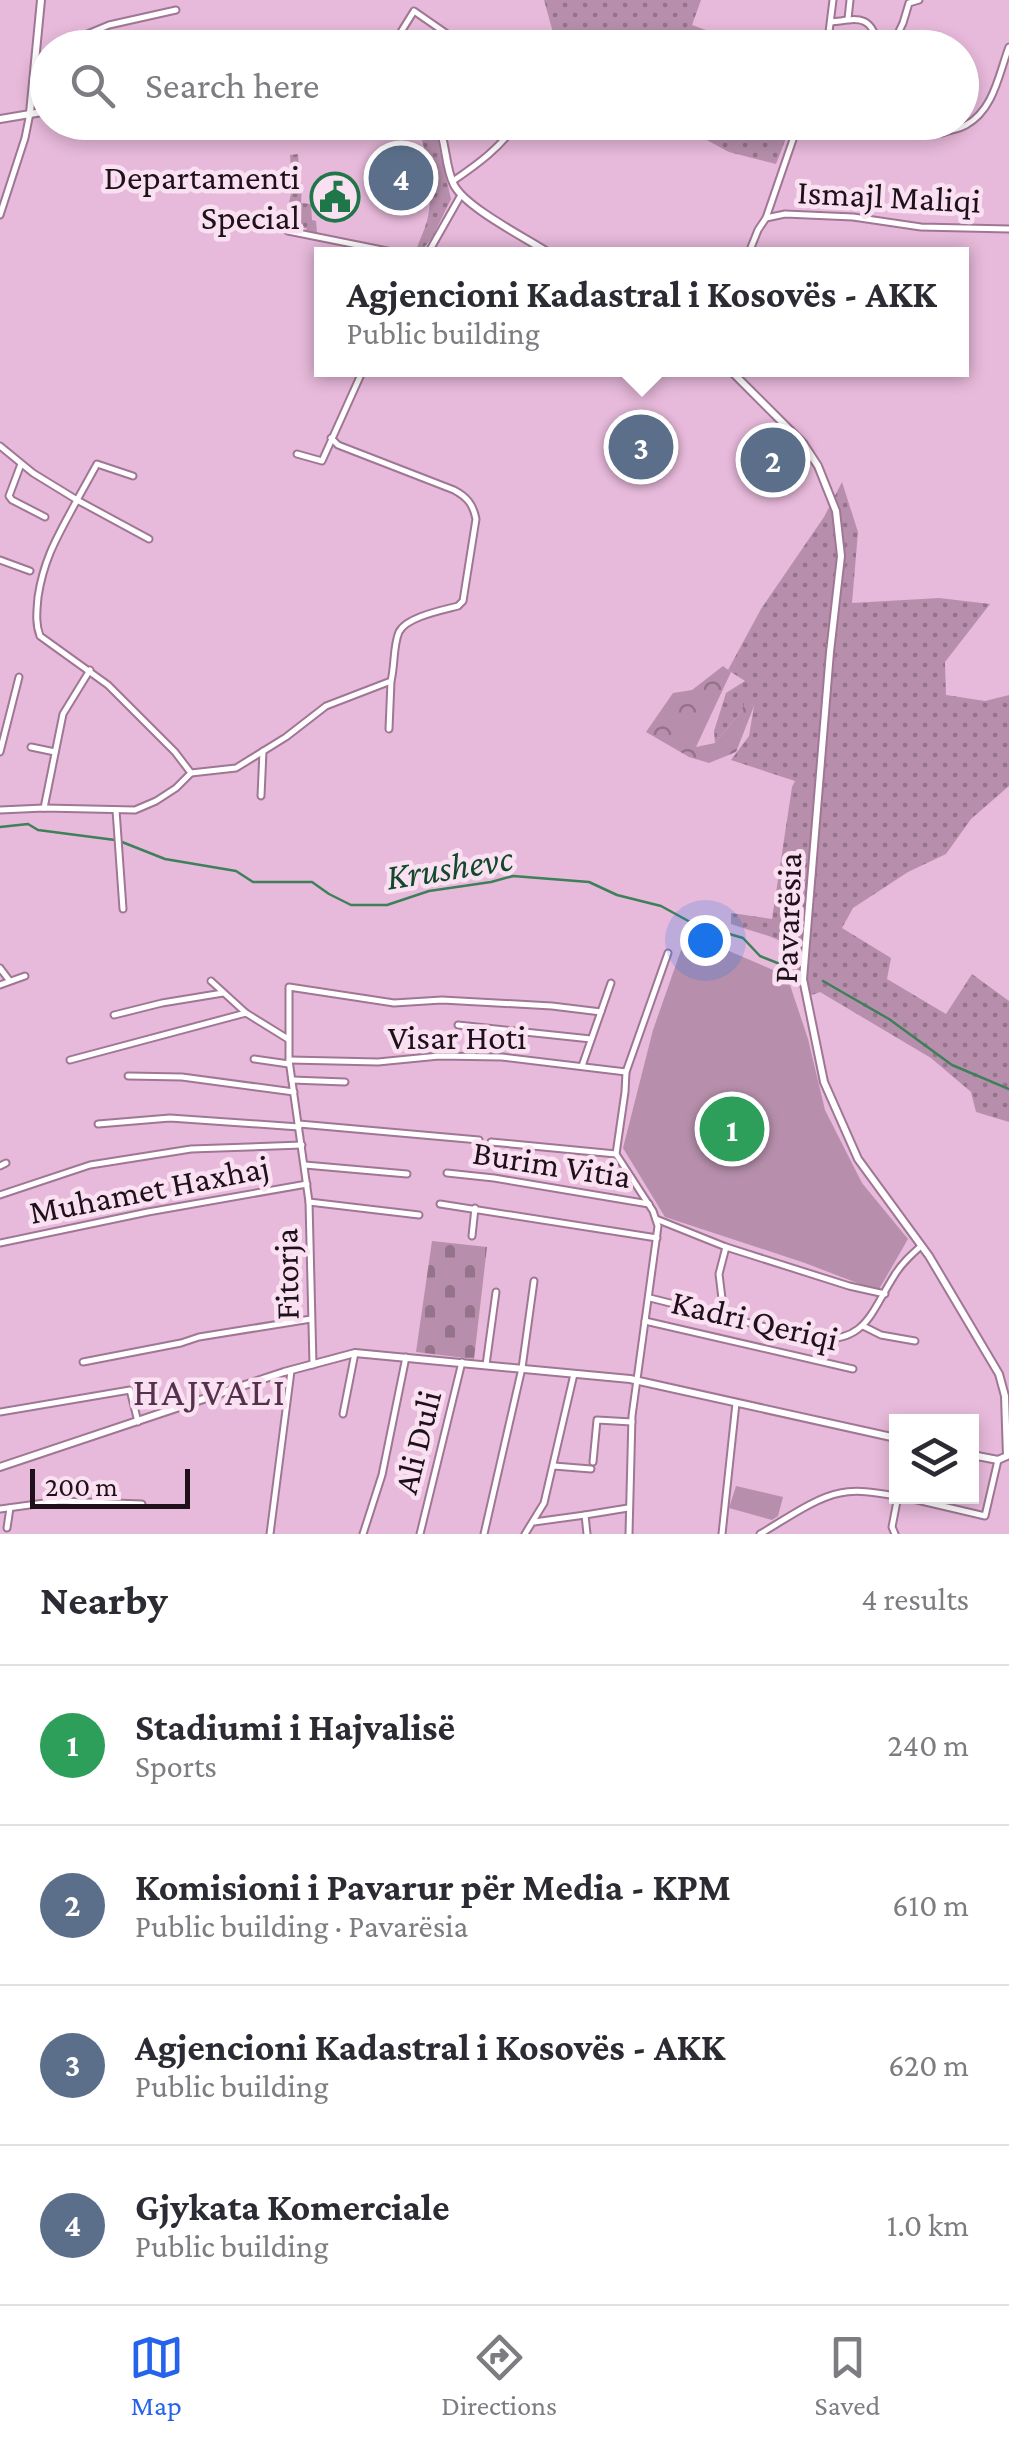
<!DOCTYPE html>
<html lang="en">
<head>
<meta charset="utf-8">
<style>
  :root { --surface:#fff; --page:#f7f7f7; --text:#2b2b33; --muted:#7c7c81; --line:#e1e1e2; --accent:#2563eb }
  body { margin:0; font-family:"Crimson Pro",serif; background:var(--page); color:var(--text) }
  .controls { position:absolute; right:30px; bottom:30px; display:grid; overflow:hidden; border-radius:0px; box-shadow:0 5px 15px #0003 }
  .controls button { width:90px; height:90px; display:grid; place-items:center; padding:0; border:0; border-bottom:2px solid var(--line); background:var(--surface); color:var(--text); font:50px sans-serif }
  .scale { position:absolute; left:30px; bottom:25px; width:160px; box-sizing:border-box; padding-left:10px; border:5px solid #1f101c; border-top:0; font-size:28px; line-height:35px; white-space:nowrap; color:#1f101c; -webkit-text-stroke:8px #f9e1f2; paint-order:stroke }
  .you { position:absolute; left:705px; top:940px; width:35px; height:35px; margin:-25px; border:8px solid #fff; border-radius:50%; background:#1a73e8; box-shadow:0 0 0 15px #1a73e833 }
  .badge { display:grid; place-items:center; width:65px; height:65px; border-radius:50%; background:var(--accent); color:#fff; font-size:32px; font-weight:700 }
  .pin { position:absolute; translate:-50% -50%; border:5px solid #fff; box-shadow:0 2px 10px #0006 }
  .popup { position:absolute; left:314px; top:247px; width:655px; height:130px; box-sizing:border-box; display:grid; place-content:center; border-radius:0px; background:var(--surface); filter:drop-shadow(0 2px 8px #0005); font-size:32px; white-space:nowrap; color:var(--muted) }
  .popup b { font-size:38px; color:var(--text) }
  .popup::after { content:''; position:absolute; left:50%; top:100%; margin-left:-20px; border:20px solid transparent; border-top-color:var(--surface) }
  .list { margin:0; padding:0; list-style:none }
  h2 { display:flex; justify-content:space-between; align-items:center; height:130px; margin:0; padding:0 40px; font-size:42px }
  h2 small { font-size:32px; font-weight:400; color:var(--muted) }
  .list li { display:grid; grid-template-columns:65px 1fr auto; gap:30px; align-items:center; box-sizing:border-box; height:160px; padding:0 40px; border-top:2px solid var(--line) }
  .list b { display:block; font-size:38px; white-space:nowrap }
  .list p { margin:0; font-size:32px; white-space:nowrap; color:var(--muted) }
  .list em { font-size:32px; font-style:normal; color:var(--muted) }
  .icon { flex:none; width:55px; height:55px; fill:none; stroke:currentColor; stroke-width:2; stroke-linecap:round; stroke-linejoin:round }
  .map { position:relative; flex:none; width:1009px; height:1534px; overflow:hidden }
  .search { position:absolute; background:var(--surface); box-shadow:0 5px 15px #0003; left:30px; right:30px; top:30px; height:110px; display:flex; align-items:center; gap:25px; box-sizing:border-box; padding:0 35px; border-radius:55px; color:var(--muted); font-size:38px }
  .sheet { height:770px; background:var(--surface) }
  nav { display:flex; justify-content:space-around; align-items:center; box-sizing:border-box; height:140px; border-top:2px solid var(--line); background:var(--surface); font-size:28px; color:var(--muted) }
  nav a { display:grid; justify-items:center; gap:5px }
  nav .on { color:var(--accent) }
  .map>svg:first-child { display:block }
  .grass { fill:url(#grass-dots) }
  .forest { fill:url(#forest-crowns) }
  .cemetery { fill:url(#cemetery-stones) }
  .garden { fill:#b78fac }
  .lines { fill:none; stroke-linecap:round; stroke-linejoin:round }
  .stream { stroke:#3d8059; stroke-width:2.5 }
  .minor-casing { stroke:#a07695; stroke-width:9 }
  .tertiary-casing { stroke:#a07695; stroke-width:10 }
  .minor { stroke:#fff; stroke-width:5 }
  .tertiary { stroke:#fff; stroke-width:6 }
  .labels { text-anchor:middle; stroke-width:9; stroke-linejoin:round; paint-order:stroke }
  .poi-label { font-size:35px; fill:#1f101c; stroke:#f9e1f2; text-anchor:end }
  .street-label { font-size:35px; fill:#1f101c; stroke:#f9e1f2 }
  .water-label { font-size:38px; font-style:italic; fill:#14482c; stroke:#f9e1f2 }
  .quarter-label { font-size:40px; letter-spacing:2.5px; fill:#56314d; stroke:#f9e1f2 }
</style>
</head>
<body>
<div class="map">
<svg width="1009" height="1534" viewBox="0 0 1009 1534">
  <defs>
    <pattern id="grass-dots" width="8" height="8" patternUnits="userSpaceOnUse" patternTransform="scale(2.5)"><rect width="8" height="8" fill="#b78fac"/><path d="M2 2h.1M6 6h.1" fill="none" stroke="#94738b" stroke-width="1.8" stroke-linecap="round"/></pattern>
    <pattern id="forest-crowns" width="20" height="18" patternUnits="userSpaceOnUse" patternTransform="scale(2.5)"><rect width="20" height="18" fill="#b78fac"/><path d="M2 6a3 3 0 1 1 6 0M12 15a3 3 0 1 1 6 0" fill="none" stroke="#94738b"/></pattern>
    <pattern id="cemetery-stones" width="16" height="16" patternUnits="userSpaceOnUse" patternTransform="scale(2.5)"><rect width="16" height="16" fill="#b78fac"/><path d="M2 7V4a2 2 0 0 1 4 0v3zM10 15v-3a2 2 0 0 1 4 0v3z" fill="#94738b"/></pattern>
  </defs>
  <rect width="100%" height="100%" fill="#e7b9da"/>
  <g class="grass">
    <polygon points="544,0 701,0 692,25 753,47 557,47"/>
    <path d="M416,123H431L435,128L451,199L432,238L420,252H415C419,242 424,231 427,221C435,192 427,150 416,123Z"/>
    <polygon points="675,123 792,123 776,164 729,152"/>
    <polygon points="298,154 299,170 295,172 299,175 302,184 301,203 311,204 312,220 316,221 317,233 307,231 306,228 299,227 298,229 284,226 292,189 290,155"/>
    <path d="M842,482L858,532L852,603L939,598L990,604L945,662L946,695L985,701L1009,695V786L971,819L946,854L908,872L853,908L842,928L891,958L887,979L946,1014L972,974L1009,1001V1122L976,1112L971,1092L931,1058L820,992L812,995L787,976L794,949C777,936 753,932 731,924V913L772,919L792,787L795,781L731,760L749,736L754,706L746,701L740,713L715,743L714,731L726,693L745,681L728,670L761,609L824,517Z"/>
  </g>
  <polygon class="forest" points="723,666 731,672 696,747 715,743 740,713 746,700 754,706 736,752 709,763 689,757 646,732 673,693 692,690"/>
  <polygon class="cemetery" points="432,1241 487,1247 474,1359 416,1352"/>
  <g class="garden">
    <polygon points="687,933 787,976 808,1039 825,1110 862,1183 908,1239 878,1291 805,1263 665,1217 623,1148 653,1030"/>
    <polygon points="736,1486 783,1497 778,1516 772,1520 729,1508"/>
  </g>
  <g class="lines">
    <g class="stream">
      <polyline points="0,827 28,824 38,830 115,840"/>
      <polyline points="122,842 165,859 236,871 253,882 312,882 329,894 351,905 387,905 429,891 491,882 513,876 589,882 617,895 661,906 692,923 743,938 760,956 780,964"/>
      <polyline points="823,981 889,1019 952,1065 1009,1089"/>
    </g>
    <g class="minor-casing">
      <g id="minor">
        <polyline points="848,19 850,0"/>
        <path d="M832,22C860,18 872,15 879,48"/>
        <polyline points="54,48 109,25 176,10"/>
        <polyline points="391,48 414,11 450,36 443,48"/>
        <polyline points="567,48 568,46"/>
        <polyline points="827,48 833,0"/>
        <polyline points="891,48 903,23 909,3 919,0"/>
        <path d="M942,133C950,130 959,129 966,125C994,110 999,73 1009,47"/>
        <path d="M453,181C478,164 500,148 518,122"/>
        <polyline points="0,215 25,138 30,113"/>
        <polyline points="766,218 785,214 853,217 921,227 1009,229"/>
        <polyline points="288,231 407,255"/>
        <polyline points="427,255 461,195"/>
        <polyline points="748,255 758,230 766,218 799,122"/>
        <path d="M0,446L33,473L77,500C59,534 44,557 38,597C37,610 35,623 40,636L108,685L175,752L191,773"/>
        <polyline points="297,454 322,461 363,370"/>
        <polyline points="21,464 9,496 12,500 45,517"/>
        <polyline points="133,476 97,464 77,500 149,539"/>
        <polyline points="0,560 30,571"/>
        <polyline points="389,729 391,681"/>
        <polyline points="31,747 55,752"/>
        <polyline points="0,752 19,677"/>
        <path d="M191,773L236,768L286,737L326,706L391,681C395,665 393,646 399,632C406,617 443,610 458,606L463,601L476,519C473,504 467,497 454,490L338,445L331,438"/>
        <polyline points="261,796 263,751"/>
        <polyline points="44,808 63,714 90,670"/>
        <polyline points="0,810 44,808 135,810 156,801 176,788 191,773"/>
        <polyline points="116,810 123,909"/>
        <polyline points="0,968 9,980"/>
        <polyline points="211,981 246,1013 288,1039"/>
        <polyline points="0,985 25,976"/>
        <polyline points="114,1015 162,1003 223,993"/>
        <polyline points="458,1025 591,1039"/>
        <polyline points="254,1059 289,1064"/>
        <polyline points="70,1060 246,1013"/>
        <polyline points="289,1060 378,1062 439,1056 502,1057 626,1072"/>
        <polyline points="582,1066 611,983"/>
        <polyline points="128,1076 182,1077 294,1092"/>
        <polyline points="292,1080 345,1082"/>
        <polyline points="98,1124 170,1118 299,1127"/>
        <polyline points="299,1124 479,1140"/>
        <polyline points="491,1142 616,1154"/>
        <polyline points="305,1165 407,1174"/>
        <polyline points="0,1166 6,1163"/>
        <polyline points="447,1173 494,1178 649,1204"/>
        <polyline points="0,1195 90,1165 191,1149 302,1145"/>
        <polyline points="309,1202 419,1215"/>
        <polyline points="440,1204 657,1238"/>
        <polyline points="656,1219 726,1247 849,1286 885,1294"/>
        <polyline points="472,1236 475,1208"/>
        <polyline points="0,1243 148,1212 307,1184"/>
        <path d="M650,1298L813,1339C866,1343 870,1314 894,1276C901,1264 911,1255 921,1246"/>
        <polyline points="724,1315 719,1274 726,1247"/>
        <polyline points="645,1321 853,1369"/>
        <polyline points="863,1326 881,1335 915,1341"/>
        <polyline points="83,1362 181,1343 199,1337 311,1319"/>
        <polyline points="313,1365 309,1202 289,1060 289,987 394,1003 442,1000 552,1006 601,1012"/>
        <polyline points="486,1365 496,1292"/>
        <polyline points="0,1412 130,1390 138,1422"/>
        <polyline points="343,1414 355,1353"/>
        <polyline points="593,1462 597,1420 632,1422"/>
        <polyline points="554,1466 591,1469"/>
        <polyline points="900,1496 985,1516 998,1460"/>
        <polyline points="0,1509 59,1501 142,1504"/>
        <polyline points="534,1522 585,1515"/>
        <polyline points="7,1528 10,1508"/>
        <polyline points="270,1534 291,1371"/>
        <polyline points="363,1534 382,1475 406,1357"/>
        <polyline points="420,1534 462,1362"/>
        <polyline points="484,1534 522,1368 534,1281"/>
        <polyline points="525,1534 544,1503 574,1374"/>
        <polyline points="587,1534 585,1515 628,1508"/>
        <polyline points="629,1534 632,1416 658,1226 653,1211 616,1154 625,1092 626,1072 668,953"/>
        <polyline points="722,1534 736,1403"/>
        <path d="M760,1534C783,1521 814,1498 840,1493C858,1489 878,1493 896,1496"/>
        <polyline points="895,1534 892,1527 898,1496"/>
      </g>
    </g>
    <g class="tertiary-casing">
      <g id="tertiary">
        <polyline points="30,113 41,0"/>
        <polyline points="0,119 48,111"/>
        <path d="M437,122C447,142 444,165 454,185C466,208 528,239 552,255"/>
        <polyline points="730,370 803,443 818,466 836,511 841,556 830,652 803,979 824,1082 858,1159 929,1256 999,1374 1005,1396 1007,1456 998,1460 972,1455"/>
        <polyline points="0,1467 284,1372 355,1353 630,1379 896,1438"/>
      </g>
    </g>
    <use href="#minor" class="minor"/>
    <use href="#tertiary" class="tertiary"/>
  </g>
  <defs>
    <g id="civic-ring" transform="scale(2.5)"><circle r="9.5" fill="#f9e1f2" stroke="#1f7649" stroke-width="1.5"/><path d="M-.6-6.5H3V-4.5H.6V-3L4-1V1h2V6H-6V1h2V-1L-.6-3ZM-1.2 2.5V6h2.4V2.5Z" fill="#1f7649"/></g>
  </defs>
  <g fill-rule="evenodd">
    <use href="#civic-ring" x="335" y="197"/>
  </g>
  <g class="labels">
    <g class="poi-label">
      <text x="300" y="189">Departamenti<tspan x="300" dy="40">Special</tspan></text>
    </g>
    <g class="street-label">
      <text transform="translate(889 196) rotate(3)" y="12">Ismajl Maliqi</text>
      <text transform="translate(787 918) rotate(-88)" y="12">Pavarësia</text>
      <text x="457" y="1049">Visar Hoti</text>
      <text transform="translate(552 1164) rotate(9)" y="12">Burim Vitia</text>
      <text transform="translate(149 1189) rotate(-11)" y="12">Muhamet Haxhaj</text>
      <text transform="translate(286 1274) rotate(-91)" y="12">Fitorja</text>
      <text transform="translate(755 1320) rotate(13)" y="12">Kadri Qeriqi</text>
      <text transform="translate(417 1442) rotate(-76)" y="12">Ali Duli</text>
    </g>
    <g class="water-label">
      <text transform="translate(449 867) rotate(-9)" y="13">Krushevc</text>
    </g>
    <g class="quarter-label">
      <text x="210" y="1405">HAJVALI</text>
    </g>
  </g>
</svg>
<div class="controls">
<button><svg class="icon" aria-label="layers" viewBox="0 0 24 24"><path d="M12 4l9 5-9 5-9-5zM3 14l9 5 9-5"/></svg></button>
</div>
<div class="scale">200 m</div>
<div class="you"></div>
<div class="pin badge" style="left:732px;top:1129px;background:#2e9e5b">1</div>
<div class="pin badge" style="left:773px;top:460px;background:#5c6f8a">2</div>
<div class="pin badge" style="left:641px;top:447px;background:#5c6f8a">3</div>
<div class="popup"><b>Agjencioni Kadastral i Kosovës - AKK</b>Public building</div>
<div class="pin badge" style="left:401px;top:178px;background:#5c6f8a">4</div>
<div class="search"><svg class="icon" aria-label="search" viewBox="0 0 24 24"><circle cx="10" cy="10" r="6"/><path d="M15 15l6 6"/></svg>Search here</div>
</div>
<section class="sheet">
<h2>Nearby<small>4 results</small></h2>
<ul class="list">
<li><span class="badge" style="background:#2e9e5b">1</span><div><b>Stadiumi i Hajvalisë</b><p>Sports</p></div><em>240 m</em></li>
<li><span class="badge" style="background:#5c6f8a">2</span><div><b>Komisioni i Pavarur për Media - KPM</b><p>Public building · Pavarësia</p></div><em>610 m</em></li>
<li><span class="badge" style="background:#5c6f8a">3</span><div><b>Agjencioni Kadastral i Kosovës - AKK</b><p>Public building</p></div><em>620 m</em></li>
<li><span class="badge" style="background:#5c6f8a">4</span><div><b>Gjykata Komerciale</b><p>Public building</p></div><em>1.0 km</em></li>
</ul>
</section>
<nav>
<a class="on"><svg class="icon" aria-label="map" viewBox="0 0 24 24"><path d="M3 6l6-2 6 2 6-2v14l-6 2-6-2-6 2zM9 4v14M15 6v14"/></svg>Map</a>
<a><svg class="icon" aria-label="directions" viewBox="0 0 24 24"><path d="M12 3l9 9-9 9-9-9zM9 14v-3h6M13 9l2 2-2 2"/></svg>Directions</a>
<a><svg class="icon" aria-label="saved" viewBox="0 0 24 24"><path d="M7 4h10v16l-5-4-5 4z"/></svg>Saved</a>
</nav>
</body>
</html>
